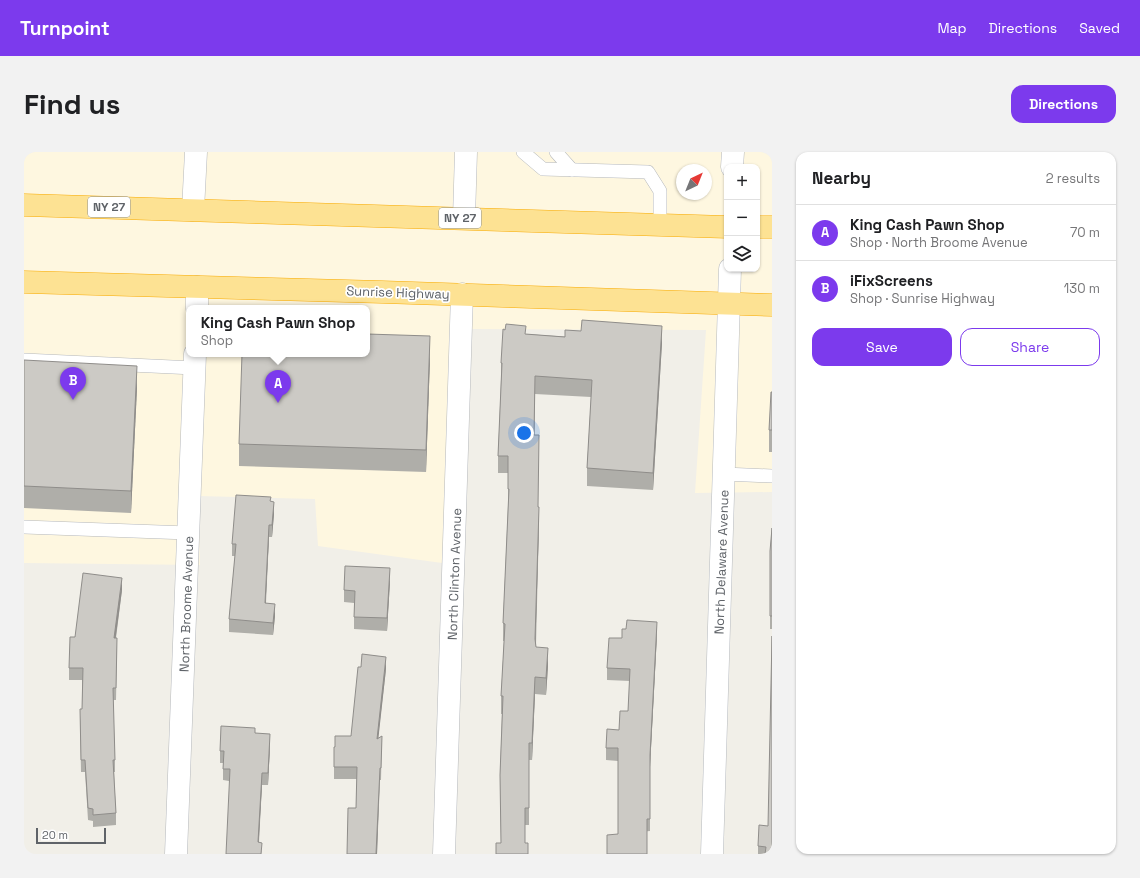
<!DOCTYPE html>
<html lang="en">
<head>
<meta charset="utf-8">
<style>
  :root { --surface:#fff; --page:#f2f2f2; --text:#202124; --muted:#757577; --line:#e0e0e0; --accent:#7c3aed }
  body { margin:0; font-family:"Space Grotesk",sans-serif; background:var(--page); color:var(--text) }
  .controls { position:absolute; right:12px; top:12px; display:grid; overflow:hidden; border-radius:8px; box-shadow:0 1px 3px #0004 }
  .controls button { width:36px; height:36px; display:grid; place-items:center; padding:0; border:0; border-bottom:1px solid var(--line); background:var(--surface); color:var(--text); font:20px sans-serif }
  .compass { position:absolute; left:652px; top:12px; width:36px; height:36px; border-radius:50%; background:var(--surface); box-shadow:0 1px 3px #0004; rotate:43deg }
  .scale { position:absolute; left:12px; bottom:10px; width:70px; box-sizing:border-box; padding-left:4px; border:2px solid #5f6368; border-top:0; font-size:11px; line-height:14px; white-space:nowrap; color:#5f6368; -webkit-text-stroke:3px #fff; paint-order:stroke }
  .you { position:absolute; left:500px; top:281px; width:14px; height:14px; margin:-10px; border:3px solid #fff; border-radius:50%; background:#1a73e8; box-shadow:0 0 0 6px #1a73e833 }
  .badge { display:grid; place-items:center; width:26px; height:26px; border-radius:50%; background:var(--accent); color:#fff; font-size:13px; font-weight:700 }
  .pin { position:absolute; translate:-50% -33px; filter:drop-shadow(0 1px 2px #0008) }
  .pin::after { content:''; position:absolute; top:21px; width:14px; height:12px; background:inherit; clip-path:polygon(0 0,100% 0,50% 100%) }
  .popup { position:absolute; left:162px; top:153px; width:184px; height:52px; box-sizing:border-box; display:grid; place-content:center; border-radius:8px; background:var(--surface); filter:drop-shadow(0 1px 3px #0005); font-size:13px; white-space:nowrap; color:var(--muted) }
  .popup b { font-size:15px; color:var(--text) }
  .popup::after { content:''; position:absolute; left:50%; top:100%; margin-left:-8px; border:8px solid transparent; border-top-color:var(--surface) }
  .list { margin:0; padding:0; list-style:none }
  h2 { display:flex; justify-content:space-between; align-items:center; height:52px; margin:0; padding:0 16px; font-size:17px }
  h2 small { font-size:13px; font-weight:400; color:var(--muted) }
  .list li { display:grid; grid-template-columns:26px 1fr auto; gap:12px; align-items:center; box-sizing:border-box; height:56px; padding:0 16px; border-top:1px solid var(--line) }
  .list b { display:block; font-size:15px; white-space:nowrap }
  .list p { margin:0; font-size:13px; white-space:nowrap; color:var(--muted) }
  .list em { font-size:13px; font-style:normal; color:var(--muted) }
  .actions { display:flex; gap:8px; padding:12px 16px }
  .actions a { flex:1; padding:9px 0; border:1px solid var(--accent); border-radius:12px; text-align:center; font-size:14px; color:var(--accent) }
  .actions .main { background:var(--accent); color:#fff }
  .icon { flex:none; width:22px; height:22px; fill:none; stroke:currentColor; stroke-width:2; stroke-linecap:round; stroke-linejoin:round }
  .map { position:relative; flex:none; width:748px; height:702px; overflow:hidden; border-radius:12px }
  header { display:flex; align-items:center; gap:24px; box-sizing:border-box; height:56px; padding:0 20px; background:var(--accent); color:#fff }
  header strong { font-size:19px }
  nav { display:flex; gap:22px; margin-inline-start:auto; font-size:14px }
  .intro { display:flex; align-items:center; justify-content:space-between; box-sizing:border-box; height:96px; padding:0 24px }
  h1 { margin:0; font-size:28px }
  .button { padding:10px 18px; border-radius:12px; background:var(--accent); color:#fff; font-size:14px; font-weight:700 }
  main { display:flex; gap:24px; padding:0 24px }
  aside { flex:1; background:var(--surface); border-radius:12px; box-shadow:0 1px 3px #0004 }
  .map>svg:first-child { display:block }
  .commercial { fill:#fef7e0; fill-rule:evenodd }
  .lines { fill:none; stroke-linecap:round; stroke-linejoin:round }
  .lane-casing { stroke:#b5b8bc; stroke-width:14 }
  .street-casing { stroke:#b5b8bc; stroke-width:23 }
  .secondary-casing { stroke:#b6babf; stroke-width:23 }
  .highway-casing { stroke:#f9ab00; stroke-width:23 }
  .lane { stroke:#fff; stroke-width:13 }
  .street { stroke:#fff; stroke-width:22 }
  .secondary { stroke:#fff; stroke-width:22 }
  .highway { stroke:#fde293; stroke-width:22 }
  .wall { fill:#afaea9 }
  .shaded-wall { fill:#8f8d8a }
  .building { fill:#cccac5; stroke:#8f8d8a }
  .labels { text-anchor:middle; stroke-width:3.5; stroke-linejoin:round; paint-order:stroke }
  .shield { fill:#fff; stroke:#8f9295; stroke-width:1 }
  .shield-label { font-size:12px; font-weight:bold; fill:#5f6368 }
  .street-label { font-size:13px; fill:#5f6368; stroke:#fff }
</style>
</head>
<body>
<header>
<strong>Turnpoint</strong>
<nav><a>Map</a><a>Directions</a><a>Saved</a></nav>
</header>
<div class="intro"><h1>Find us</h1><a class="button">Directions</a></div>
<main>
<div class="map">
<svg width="748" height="702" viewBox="0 0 748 702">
  <rect width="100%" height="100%" fill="#f1efe8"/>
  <path class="commercial" d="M0,0H748V340L671,341L682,178L448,177L440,414L294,394L291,347L174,344L176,413L0,411ZM703,15H733V117H703ZM658,18H682V42H658ZM165,156H343V202H165Z"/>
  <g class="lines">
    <g class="lane-casing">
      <g id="lane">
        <polyline points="499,0 519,17 624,20 636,39 636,73"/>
        <polyline points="532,0 548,18"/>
        <polyline points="0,208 170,216"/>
        <polyline points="700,322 748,324"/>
        <polyline points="0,375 164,381"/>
      </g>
    </g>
    <g class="street-casing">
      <g id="street">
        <polyline points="708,15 709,0"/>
        <polyline points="169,58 172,0"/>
        <polyline points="440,66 442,0"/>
        <polyline points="173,156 173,135"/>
        <polyline points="152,702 171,202"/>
        <polyline points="420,702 438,142"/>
      </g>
    </g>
    <g class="secondary-casing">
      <polyline id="secondary" points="688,702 706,117"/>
    </g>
    <g class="highway-casing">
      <g id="highway">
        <polyline points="0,53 703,75"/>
        <polyline points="733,75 748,75"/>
        <polyline points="0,130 358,140 748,153"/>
      </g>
    </g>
    <use href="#lane" class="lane"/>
    <use href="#street" class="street"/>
    <use href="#secondary" class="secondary"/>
    <use href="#highway" class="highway"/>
  </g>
  <g class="wall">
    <polygon points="502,182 638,191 629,338 563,334 563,316 567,245 511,242 510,283 515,372 512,493 512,495 524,514 522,543 511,542 508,608 505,608 505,673 501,673 477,691 476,623 478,562 477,562 477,544 480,489 479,489 479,471 484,354 484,321 474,321 474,304 477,228 477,211"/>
    <polygon points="406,206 402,320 215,314 215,292"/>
    <polygon points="0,208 113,236 107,361 0,356"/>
    <polygon points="748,240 748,300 745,300 745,278"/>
    <polygon points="247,349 250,362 248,385 245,385 242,451 251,464 249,483 205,480 205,467 211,404 208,404 208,392"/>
    <polygon points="748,376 748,477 746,477 746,399"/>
    <polygon points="366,429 363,479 330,477 330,451 320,450 320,438"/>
    <polygon points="98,438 92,486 93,498 92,548 89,548 91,608 91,620 90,620 92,661 92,673 69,675 69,669 64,668 61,620 57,620 56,569 58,557 58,528 45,528 45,516 51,485"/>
    <polygon points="633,482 626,615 626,679 594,682 594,609 582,608 582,596 595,578 604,559 606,529 583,528 583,516 598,486"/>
    <polygon points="362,517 354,586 358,584 357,628 356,628 353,702 323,702 332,656 333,627 310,627 310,595 311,595 327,584"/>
    <polygon points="231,581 246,594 244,633 238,633 235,690 238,702 205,629 199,628 199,611 196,611 196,599"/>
    <polygon points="744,674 748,702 734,702 734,694"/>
  </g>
  <g class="shaded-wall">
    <polygon points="638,174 638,191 629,338 629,321"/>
    <polygon points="406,184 406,206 402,320 402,298"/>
    <polygon points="113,214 113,236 107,361 107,339"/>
    <polygon points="511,224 511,242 510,301 510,283"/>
    <polygon points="250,350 250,362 248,385 248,373"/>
    <polygon points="515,355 515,372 511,504 511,487"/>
    <polygon points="245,373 245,385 241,463 241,451"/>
    <polygon points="366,416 366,429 363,479 363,466"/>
    <polygon points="98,426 98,438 90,498 90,486"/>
    <polygon points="251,452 251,464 249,483 249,471"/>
    <polygon points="633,470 633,482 626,615 626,603"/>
    <polygon points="524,496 524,514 522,543 522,526"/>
    <polygon points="362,505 362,517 353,599 353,587"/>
    <polygon points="511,525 511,542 508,608 508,591"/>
    <polygon points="246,582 246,594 244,633 244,621"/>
    <polygon points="356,616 353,702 352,702"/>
    <polygon points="238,621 238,633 234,702 234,690"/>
  </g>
  <g class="building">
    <polygon points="558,168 638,174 629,321 563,316 568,228 511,224 510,283 515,283 514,355 515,355 511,487 512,495 524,496 522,526 511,525 508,591 505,591 505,656 501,656 501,691 504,691 504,702 472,702 472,691 477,691 476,623 479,544 477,544 481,472 479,471 485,337 484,337 484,304 474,304 478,211 477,211 479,177 481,178 482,172 502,174 501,182 541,185 541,178 557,179"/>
    <polygon points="343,182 406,184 402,298 215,292 218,202 343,202"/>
    <polygon points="0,208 113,214 107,339 0,334"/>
    <polygon points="747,240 748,240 748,278 745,278"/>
    <polygon points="212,343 247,345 246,349 250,350 248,373 245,373 241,451 251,452 249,471 205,467 212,392 208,392"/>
    <polygon points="748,376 748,464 746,464 746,399"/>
    <polygon points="321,414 366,416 363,466 330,465 331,439 320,438"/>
    <polygon points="59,421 98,426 90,486 93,486 92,536 89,536 91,608 89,608 92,661 69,663 69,657 64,656 61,608 57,608 56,557 58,557 59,516 45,516 46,485 51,485"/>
    <polygon points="603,468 633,470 626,603 626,667 623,667 623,702 583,702 583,683 594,682 594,596 582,596 583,577 595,578 596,559 604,559 606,517 583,516 585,486 598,486 598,477 602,477"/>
    <polygon points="748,484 748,702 741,702 742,695 734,694 735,673 744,674"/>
    <polygon points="338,502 362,505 353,587 358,584 357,616 356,616 352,702 323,702 324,656 332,656 333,615 310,615 310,595 311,595 311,584 327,584 334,515 337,515"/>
    <polygon points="197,574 231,576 231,581 246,582 244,621 238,621 234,690 238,691 237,702 202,702 206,617 199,617 200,599 196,599"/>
  </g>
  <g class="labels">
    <g class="shield">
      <rect x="64" y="45" width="42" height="20" rx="3"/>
      <rect x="415" y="56" width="42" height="20" rx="3"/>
    </g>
    <g class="shield-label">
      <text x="85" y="59">NY 27</text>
      <text x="436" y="70">NY 27</text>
    </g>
    <g class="street-label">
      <text transform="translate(374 140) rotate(2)" y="5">Sunrise Highway</text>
      <text transform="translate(697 410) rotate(-88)" y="5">North Delaware Avenue</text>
      <text transform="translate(430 422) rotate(-88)" y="5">North Clinton Avenue</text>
      <text transform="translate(162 452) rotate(-88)" y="5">North Broome Avenue</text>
    </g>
  </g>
</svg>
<div class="controls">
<button>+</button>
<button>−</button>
<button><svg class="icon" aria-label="layers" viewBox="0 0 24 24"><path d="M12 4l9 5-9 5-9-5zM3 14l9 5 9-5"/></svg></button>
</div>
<svg class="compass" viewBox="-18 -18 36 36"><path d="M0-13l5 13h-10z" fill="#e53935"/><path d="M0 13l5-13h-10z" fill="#757577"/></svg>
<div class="scale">20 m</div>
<div class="you"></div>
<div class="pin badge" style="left:254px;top:251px">A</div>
<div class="popup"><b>King Cash Pawn Shop</b>Shop</div>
<div class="pin badge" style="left:49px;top:248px">B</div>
</div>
<aside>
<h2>Nearby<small>2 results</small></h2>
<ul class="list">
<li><span class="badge">A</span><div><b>King Cash Pawn Shop</b><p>Shop · North Broome Avenue</p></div><em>70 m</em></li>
<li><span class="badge">B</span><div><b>iFixScreens</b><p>Shop · Sunrise Highway</p></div><em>130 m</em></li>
</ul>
<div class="actions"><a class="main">Save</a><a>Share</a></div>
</aside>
</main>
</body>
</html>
